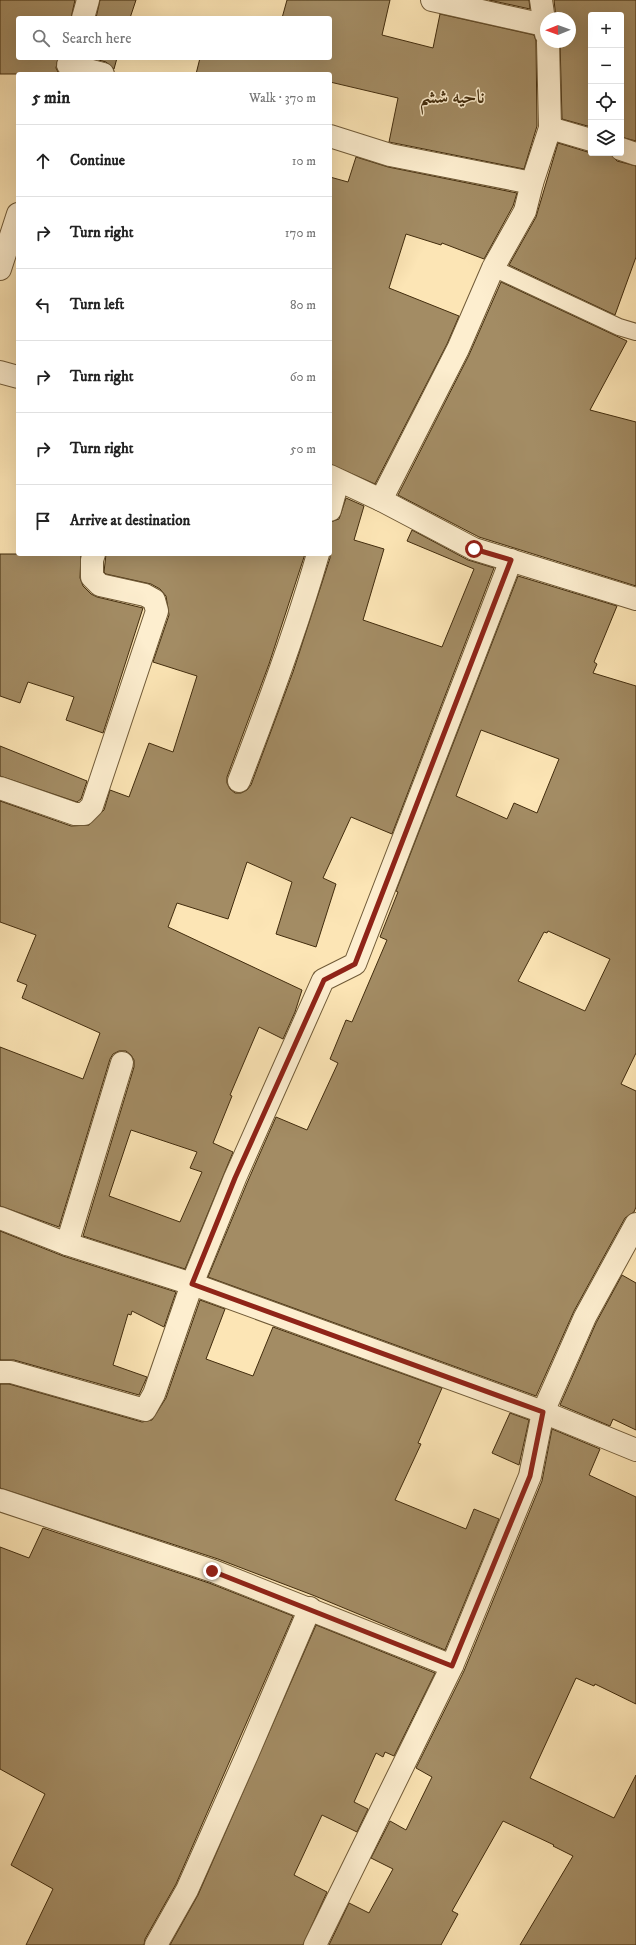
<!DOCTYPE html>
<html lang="en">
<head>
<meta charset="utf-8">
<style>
  :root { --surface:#fff; --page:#f6f6f6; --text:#222; --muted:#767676; --line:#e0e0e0 }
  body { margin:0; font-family:"IM FELL DW Pica",Amiri,serif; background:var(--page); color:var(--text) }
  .controls { position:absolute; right:12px; top:12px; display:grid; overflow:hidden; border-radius:4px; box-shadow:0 4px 16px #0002 }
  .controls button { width:36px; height:36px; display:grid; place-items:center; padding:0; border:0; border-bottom:1px solid var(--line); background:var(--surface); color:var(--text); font:20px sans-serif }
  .compass { position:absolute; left:540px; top:12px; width:36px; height:36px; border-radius:50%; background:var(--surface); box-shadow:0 4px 16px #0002; rotate:269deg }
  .stop { position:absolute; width:12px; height:12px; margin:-9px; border:3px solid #8f2418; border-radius:50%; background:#fff }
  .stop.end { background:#8f2418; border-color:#fff; box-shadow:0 1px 4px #0008 }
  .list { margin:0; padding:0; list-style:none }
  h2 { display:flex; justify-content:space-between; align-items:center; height:52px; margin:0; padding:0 16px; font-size:17px }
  h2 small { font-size:13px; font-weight:400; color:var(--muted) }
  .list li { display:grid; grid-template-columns:26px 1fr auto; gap:12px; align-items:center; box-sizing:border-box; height:72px; padding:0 16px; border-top:1px solid var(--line) }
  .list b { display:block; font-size:15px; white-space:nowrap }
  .list em { font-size:13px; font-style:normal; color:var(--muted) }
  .icon { flex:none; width:22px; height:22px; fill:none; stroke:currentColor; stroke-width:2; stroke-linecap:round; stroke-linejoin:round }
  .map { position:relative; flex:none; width:636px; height:1945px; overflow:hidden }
  .search { position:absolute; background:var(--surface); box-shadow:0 4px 16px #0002; left:16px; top:16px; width:316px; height:44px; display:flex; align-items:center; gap:10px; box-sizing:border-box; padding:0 14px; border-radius:4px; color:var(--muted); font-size:15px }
  .panel { position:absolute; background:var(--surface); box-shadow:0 4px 16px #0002; left:16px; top:72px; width:316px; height:484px; border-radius:4px }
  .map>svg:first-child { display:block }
  .building { fill:#a38c64; stroke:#422c0d; fill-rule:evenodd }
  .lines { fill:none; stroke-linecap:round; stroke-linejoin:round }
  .lane-casing { stroke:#705a37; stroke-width:18 }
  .street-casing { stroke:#705a37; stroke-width:24 }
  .lane { stroke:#fdeecf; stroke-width:16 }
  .street { stroke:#fdeecf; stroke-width:22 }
  .route { stroke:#8f2418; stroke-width:5 }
  .labels { text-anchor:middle; stroke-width:3; stroke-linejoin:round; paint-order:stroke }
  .district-label { font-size:19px; font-weight:bold; fill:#422c0d; stroke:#fdeecf }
</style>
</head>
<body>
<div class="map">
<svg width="636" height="1945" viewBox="0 0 636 1945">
  <rect width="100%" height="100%" fill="#fce5b5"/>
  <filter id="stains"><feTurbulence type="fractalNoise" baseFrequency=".005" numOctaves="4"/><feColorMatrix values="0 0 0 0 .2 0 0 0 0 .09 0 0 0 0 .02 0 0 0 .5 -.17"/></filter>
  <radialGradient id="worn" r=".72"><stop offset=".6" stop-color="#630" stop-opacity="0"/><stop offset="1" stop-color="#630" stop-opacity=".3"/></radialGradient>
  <g class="building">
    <polygon points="0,0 75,0 71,18 18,18 18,58 58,58 56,68 59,74 0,74"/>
    <polygon points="100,0 136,0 130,18 96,18"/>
    <polygon points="287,0 390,0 382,35 433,48 440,14 534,35 536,41 537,126 524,169 389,142 398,98 330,82 330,74 196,74 200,58 330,58 330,18 282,18"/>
    <polygon points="489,0 529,0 530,9"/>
    <polygon points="554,0 636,0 636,141 621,137 621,15 591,15 591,127 562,119 560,42 570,42 570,18 556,18"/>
    <polygon points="91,58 117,58 114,69 106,62"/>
    <polygon points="558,143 591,153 609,153 617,161 636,166 636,257 615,315 509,265 536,217"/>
    <polygon points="356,157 388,167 517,193 513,206 484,259 442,243 441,245 406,234 389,288 459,316 447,344 375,484 330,464 330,177 348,182"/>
    <polygon points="501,282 627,341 590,410 636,422 636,586 479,537 398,495 469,355"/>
    <path d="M346,498L364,506L354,540L384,549L363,620L442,647L474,569L407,541L412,530L468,560L494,568L392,834L351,817L323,878L336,884L316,947L276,934L292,882L247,862L228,919L177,903L168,927L302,990L295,1012L283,1039L259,1027L230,1095L232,1096L213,1143L233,1152L185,1269L83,1236L134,1067V1060L131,1055L126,1051H119L113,1054L110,1059L59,1227L0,1206V1047L83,1079L100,1033L22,998L27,985L17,981L36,935L0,922V801L71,826L89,825L104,810L110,790L129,797L149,743L173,752L197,676L153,662L169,615L166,596L160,589L151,584L106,574L104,572L106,554H305L269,664L227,777V783L230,789L235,793H241L247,790L251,785L293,672L330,558V522L339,519ZM131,1130L197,1152L190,1168L202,1172L180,1222L109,1196Z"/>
    <polygon points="0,554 81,554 80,578 83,586 91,594 97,597 143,608 103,733 66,720 74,697 28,682 20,703 0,696"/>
    <path d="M518,576L617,606L594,662L597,664L593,673L636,686V1053L621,1084L636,1091V1207L634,1212L625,1218L574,1311L536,1396L208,1277L247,1183L276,1117L307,1130L338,1063L330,1059L346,1020L352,1022L387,940L380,937L398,892L396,891ZM481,730L559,759L537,813L514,803L507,819L456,796ZM548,931L610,959L585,1011L518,981L544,932L547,933Z"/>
    <polygon points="0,746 87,781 81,799 77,802 0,776"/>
    <polygon points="0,1231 63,1256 176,1292 164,1327 132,1311 131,1315 128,1314 113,1365 147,1377 139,1395 14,1360 0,1360"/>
    <polygon points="622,1275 636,1283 636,1430 613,1419 610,1426 560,1405 596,1323"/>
    <polygon points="200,1300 225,1309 206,1359 253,1376 273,1327 442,1388 418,1443 421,1444 395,1500 466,1529 474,1509 499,1519 445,1650 315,1596 218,1559 0,1488 0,1384 9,1384 142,1422 152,1420 166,1398"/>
    <polygon points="510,1413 529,1420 519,1465 492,1453"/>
    <polygon points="552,1429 600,1449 589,1475 636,1497 636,1704 595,1684 594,1686 576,1678 530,1778 614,1818 636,1775 636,1945 520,1945 573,1856 553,1846 554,1845 503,1821 452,1911 458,1914 441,1945 329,1945 349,1903 369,1913 393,1869 371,1858 390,1821 406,1830 432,1777 416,1768 464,1671 542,1481"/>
    <polygon points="43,1528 209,1583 293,1616 176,1884 145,1939 144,1945 26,1945 53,1889 11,1865 45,1794 0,1769 0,1547 29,1558"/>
    <polygon points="316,1625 435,1673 394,1756 385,1752 383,1757 376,1753 354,1802 368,1809 357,1832 322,1815 294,1875 327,1892 303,1945 170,1945 198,1895"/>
  </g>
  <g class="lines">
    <g class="lane-casing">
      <polyline id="lane" points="493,268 619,327 636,332"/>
    </g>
    <g class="street-casing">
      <g id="street">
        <polyline points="432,0 544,25"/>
        <polyline points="541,0 546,34"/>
        <polyline points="83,18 88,0"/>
        <polyline points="68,65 103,74"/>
        <polyline points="550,128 591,140"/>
        <polyline points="330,136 390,155 532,183"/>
        <polyline points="621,149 636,154"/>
        <polyline points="0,269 18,214"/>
        <polyline points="0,372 18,377"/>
        <polyline points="330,476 381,500 458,349 493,268 525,211 532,183 550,128 548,42"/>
        <polyline points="381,500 474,549 636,599"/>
        <polyline points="330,510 338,481"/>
        <path d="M239,781C268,706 296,631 318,554"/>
        <polyline points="0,788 75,814 84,814 92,806 157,611 154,600 145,595 100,585 92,577 92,560 94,554"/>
        <polyline points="0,1218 67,1244 192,1284 543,1412 636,1450"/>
        <polyline points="67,1244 122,1063"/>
        <polyline points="0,1372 11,1372 145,1410 154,1394 192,1284 235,1178 323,980 355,964 511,560"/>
        <polyline points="0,1500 213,1571 452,1666"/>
        <polyline points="156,1945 187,1890 247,1755 310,1608"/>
        <polyline points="315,1945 452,1666 530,1476 543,1412 585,1317 636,1224"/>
      </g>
    </g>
    <use href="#lane" class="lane"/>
    <use href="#street" class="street"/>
  </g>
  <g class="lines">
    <polyline class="route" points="212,1571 452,1666 530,1476 543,1412 192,1284 235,1178 324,980 355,964 511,560 474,549"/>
  </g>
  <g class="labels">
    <g class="district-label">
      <text x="452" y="103">ناحیه ششم</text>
    </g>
  </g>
  <rect width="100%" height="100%" filter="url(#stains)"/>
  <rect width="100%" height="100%" fill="url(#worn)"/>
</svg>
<div class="controls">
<button>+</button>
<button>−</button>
<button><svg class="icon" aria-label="locate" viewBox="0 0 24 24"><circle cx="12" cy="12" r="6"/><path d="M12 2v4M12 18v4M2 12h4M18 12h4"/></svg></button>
<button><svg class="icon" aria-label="layers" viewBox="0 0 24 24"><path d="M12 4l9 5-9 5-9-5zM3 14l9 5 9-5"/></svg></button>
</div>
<svg class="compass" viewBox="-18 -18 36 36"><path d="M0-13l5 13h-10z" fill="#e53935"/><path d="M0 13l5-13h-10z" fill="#767676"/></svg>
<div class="stop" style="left:474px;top:549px"></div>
<div class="stop end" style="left:212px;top:1571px"></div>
<div class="search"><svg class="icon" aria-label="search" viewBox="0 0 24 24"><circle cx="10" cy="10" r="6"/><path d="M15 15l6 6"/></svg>Search here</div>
<section class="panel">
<h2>5 min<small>Walk · 370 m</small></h2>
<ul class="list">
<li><svg class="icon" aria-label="ahead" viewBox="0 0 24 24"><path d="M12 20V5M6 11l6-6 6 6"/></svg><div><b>Continue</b></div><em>10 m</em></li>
<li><svg class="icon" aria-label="right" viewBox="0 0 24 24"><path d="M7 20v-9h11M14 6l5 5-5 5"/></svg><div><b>Turn right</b></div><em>170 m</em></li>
<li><svg class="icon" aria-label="left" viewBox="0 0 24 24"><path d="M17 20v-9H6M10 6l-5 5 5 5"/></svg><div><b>Turn left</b></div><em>80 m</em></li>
<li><svg class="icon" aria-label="right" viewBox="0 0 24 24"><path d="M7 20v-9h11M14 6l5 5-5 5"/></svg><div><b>Turn right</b></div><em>60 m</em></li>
<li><svg class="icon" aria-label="right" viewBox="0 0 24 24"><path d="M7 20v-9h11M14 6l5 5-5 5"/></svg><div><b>Turn right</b></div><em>50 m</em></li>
<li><svg class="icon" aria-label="arrive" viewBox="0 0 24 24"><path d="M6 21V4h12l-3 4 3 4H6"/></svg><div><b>Arrive at destination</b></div></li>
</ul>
</section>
</div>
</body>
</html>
